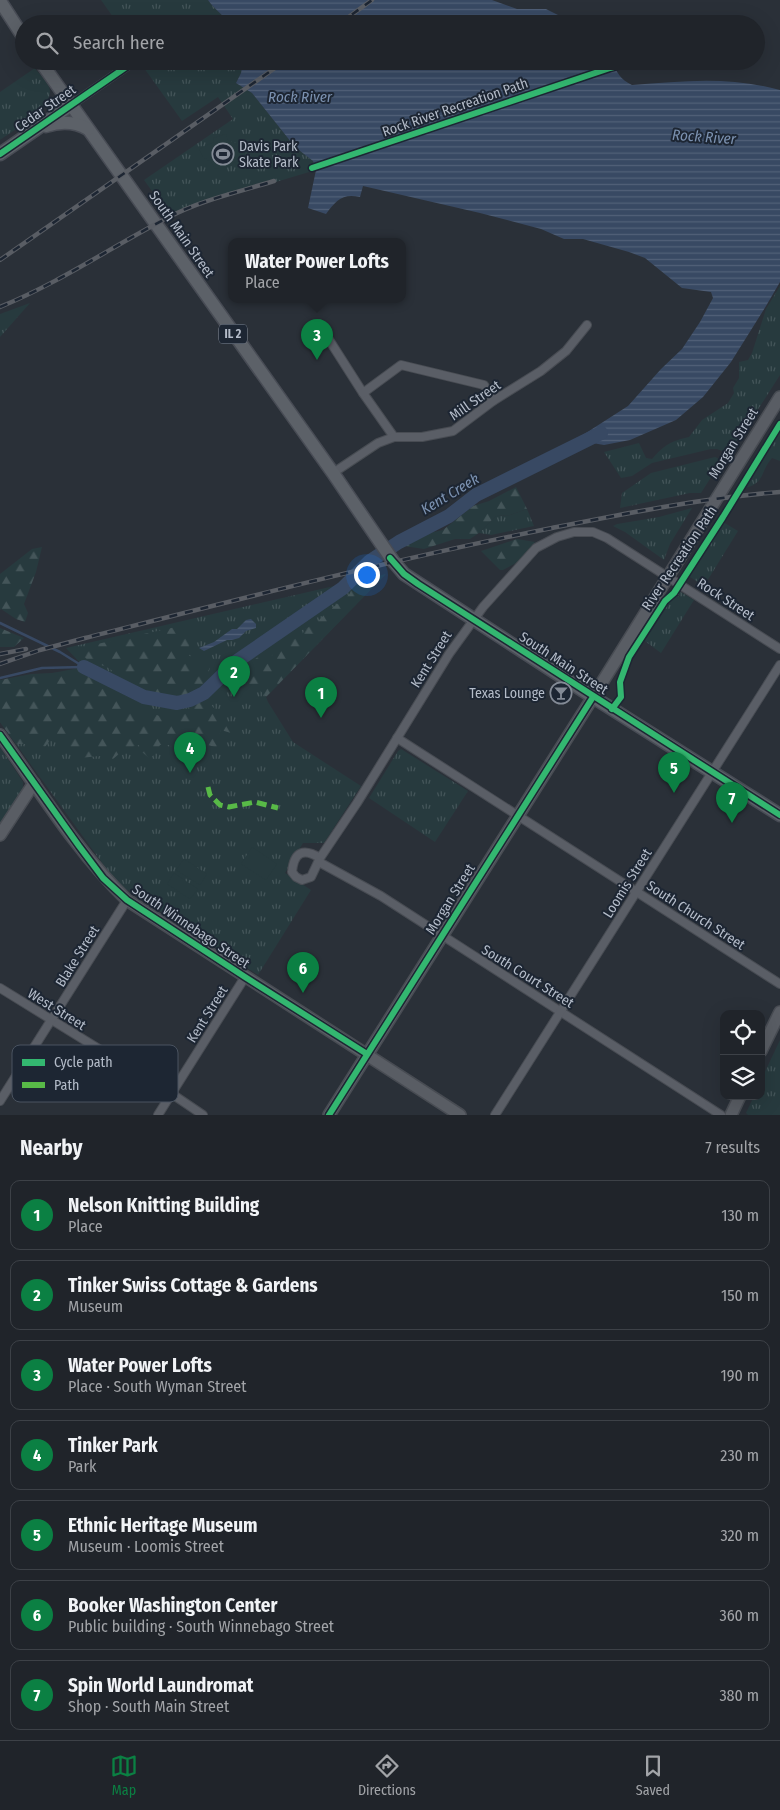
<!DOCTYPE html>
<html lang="en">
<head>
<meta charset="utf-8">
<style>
  :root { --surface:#20242a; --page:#2d3036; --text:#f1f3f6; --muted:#a2a4a8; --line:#3d4147; --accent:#0b8043 }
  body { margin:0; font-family:"Fira Sans Condensed",sans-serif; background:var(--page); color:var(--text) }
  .controls { position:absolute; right:15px; bottom:15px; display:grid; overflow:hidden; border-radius:10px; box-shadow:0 5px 20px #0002 }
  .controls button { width:45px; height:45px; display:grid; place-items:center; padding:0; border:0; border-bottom:1px solid var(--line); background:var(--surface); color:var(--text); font:25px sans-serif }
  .you { position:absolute; left:366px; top:574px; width:18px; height:18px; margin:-12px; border:4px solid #fff; border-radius:50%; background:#1a73e8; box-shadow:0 0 0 8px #1a73e833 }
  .badge { display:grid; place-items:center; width:32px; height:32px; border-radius:50%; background:var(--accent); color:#fff; font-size:16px; font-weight:700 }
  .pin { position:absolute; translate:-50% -41px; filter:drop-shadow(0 1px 2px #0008) }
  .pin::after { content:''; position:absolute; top:26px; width:18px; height:15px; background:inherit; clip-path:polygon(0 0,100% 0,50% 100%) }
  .popup { position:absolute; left:228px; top:238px; width:178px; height:65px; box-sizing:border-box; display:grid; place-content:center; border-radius:10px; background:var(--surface); filter:drop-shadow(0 1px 4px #0005); font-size:16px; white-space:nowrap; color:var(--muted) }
  .popup b { font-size:19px; color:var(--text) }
  .popup::after { content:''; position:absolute; left:50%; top:100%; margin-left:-10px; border:10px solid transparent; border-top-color:var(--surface) }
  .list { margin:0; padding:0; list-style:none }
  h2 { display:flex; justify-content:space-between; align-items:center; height:65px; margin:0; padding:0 20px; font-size:21px }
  h2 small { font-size:16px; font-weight:400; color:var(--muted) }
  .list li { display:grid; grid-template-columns:32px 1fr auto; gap:15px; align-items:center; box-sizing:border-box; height:70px; margin:0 10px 10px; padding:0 10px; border:1px solid var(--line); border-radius:10px }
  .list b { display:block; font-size:19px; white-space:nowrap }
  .list p { margin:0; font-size:16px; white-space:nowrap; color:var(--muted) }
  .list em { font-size:16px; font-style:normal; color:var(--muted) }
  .icon { flex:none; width:28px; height:28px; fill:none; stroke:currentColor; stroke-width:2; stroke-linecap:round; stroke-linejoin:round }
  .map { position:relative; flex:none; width:780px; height:1115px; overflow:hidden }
  .search { position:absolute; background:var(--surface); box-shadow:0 5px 20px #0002; left:15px; right:15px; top:15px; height:55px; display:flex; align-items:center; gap:12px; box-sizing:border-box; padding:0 18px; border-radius:28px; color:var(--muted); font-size:19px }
  .sheet { height:625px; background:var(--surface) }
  nav { display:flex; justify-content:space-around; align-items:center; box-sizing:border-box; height:70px; border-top:1px solid var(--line); background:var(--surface); font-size:14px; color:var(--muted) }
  nav a { display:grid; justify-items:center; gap:2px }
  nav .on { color:var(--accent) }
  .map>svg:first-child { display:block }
  .grass { fill:url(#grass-tufts) }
  .forest { fill:url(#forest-firs) }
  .pitch { fill:#273a3e }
  .water { fill:url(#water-rules) }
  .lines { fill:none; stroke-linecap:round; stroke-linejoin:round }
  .stream { stroke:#384963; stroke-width:2.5 }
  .river { stroke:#384963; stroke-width:14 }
  .street-casing { stroke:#484c53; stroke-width:10 }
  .secondary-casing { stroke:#484c53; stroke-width:14 }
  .primary-casing { stroke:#484c55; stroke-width:15 }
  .street { stroke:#5a5e66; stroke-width:8 }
  .secondary { stroke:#595d64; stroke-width:11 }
  .primary { stroke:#5c6168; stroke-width:12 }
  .rail-casing { stroke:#595d64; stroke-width:4.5 }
  .rail { stroke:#1d2633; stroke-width:2.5; stroke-dasharray:8; stroke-linecap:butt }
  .quiet { stroke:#58b947; stroke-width:5; stroke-dasharray:10 5; stroke-linecap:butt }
  .cycleway-casing { stroke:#1d2633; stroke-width:9 }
  .cycleway { stroke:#33b770; stroke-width:6 }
  .labels { text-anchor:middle; stroke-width:4; stroke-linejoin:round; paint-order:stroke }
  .shield { fill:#1d2633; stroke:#878f9c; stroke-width:1 }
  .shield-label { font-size:12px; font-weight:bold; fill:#b4bcc9 }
  .street-label { font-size:14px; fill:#b4bcc9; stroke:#1d2633 }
  .poi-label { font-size:14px; fill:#b4bcc9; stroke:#1d2633; text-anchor:start }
  .water-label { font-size:15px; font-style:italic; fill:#7c92b1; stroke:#1d2633 }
  .key { fill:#1d2633; stroke:#4a5360; stroke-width:1 }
  .key-label { font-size:14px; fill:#b4bcc9 }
</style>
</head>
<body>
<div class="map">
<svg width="780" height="1115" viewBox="0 0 780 1115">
  <defs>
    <pattern id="grass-tufts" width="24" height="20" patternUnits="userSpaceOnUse" patternTransform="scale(1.25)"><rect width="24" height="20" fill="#273a3e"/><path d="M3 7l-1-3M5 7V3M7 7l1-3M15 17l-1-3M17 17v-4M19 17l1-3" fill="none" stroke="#445559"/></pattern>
    <pattern id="forest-firs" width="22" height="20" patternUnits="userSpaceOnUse" patternTransform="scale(1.25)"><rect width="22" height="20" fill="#273a3e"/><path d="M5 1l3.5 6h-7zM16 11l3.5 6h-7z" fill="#445559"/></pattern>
    <pattern id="water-rules" width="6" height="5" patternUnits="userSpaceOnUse" patternTransform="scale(1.25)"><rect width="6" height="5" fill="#384963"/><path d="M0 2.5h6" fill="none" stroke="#526178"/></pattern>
  </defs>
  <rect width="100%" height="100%" fill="#2a3038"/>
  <g class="grass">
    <path d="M101,0H208C214,9 223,14 229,24H118Z"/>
    <polygon points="139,61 243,61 241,73 236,83 252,93 295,147 313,161 316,170 206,203 170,216 144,180 233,119 218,97 182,121"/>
    <path d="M35,68C39,74 47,81 49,87C57,106 13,131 0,140V92Z"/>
    <path d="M780,286V375L743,433L727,453L717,449H711L652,463L632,476L621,478L604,452L639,443L646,458L652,459C664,445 671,441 689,437L702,420L728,403L734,393L733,388L739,378V362L748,360L752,353L766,309Z"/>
    <polygon points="30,303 0,337 0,314"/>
    <path d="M780,428V461L772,458C760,472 765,483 745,488L754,468Z"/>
    <polygon points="715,457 722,460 701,493 690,493 620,508 622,493 651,473"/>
    <polygon points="692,508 670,544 664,560 625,532 613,526 617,524 659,517"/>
    <polygon points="527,509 534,526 491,535 479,533 496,516 510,515"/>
    <polygon points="721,522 723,522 738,531 704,586 687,575"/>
    <polygon points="386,574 266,697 268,702 293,742 361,786 324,843 303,843 285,873 311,890 258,975 124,888 108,871 0,722 0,683 84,667 66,648"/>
    <polygon points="679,591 694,600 661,653 642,639 667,600 674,594 680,597 680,596 676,593"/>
    <polygon points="0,747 23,782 23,789 0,825"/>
    <polygon points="401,749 468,791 435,842 369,798 398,751"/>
    <polygon points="780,1040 780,1115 748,1115 746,1113 754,1096 761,1096 761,1080"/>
  </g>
  <g class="forest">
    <polygon points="516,487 527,509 510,515 496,516 479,533 470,539 455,539 424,549 404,546 429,533 443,530 473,506 489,501"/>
    <polygon points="517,539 535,542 520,561 503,570 500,570 481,551"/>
    <polygon points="42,547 36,572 24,604 28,613 25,622 16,619 1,609 0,610 0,574 32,549"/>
    <path d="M378,576L381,579L266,697L256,686L246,684C241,671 248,664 258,657L266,659L271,658L276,646L302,635L305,629L316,623L328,611L348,596L358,581Z"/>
    <polygon points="190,624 193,633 187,654 194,659 206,661 210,668 205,682 196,692 183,696 170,698 154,693 123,680 109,668 88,660 74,649"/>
    <polygon points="0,628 24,638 14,647 0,647"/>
    <path d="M72,672C85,674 113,688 125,696C130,700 134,705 139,709C146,713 157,714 165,718L170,713L183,714L190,712L189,707L195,703H209L222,716L231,733L221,730L218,740L221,744L218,748L208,745L197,740L191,742L182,755L169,745H160L154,755L149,758L142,752L139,745L129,748L120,747V753L113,759L99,756L80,758C67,748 67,742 50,740L45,747L37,744H16L0,722V680L31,674Z"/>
  </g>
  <g class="pitch">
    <polygon points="226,134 228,140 236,143 238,148 245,151 244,161 228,163 228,167 215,169 211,162 203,157 199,149 214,142 213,138"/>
    <polygon points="252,847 277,864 266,880 241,864"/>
    <polygon points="184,859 207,874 200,885 176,870"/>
    <polygon points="174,873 198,889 190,899 167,884"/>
  </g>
  <g class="water">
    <path d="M208,0H492L517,9H546L576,24H229C223,14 214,9 208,0Z"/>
    <path d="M243,61H612C617,73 620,79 632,85C684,81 729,76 780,90V282L766,306L731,362L703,397L676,420L630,440L604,445L575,440L628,406L661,369L682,349L700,322L713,298L711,292L682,288L645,258L629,252L583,239H564L541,229L480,213L363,186L360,197C343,193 336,200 326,214L308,208L316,170L313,161L295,147L252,93L236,83L241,73Z"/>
    <polygon points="251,619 256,624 256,628 246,631 239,638 232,640 227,640 204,651 199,648 214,642 232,629 237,629 246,620"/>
  </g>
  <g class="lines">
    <g class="stream">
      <polyline points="0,623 60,652 84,667"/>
      <polyline points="0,678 42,668 83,667"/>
    </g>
    <polyline class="river" points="84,667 144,697 177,703 190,700 204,693 237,661 343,588 370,561 399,542 449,516 476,495 601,433"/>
    <g class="street-casing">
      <g id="street">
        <polyline points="71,105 129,65"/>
        <polyline points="319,324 363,393 394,437"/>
        <polyline points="363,393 401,365 484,385 493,401"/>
        <polyline points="333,473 378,443 394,437 422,437 453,431 493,401 541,371 566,351 587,325"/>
        <polyline points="397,738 780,984"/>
        <path d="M320,858C304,848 294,851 292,872L296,877L302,880L311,877L320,858L357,803L449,654L483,607L536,548L557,537L574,532H593L607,538L780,649"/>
        <polyline points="319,862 381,896 721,1115"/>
        <polyline points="0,988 172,1094 203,1115"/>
        <polyline points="0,1101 127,900"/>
        <polyline points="158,1115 245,977"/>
        <polyline points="495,1115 780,665"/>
      </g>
    </g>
    <g class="secondary-casing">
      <g id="secondary">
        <path d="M0,735C40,791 77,852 127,900L460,1115"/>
        <polyline points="0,835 34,783"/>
        <polyline points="761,1051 780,1012"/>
        <polyline points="329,1115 593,697 780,397"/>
        <polyline points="731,1115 740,1096"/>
      </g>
    </g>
    <g class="primary-casing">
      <g id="primary">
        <polyline points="0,1 24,38"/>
        <polyline points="40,61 333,473 393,561 404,574 593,697 780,815"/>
        <path d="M46,126C61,121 74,121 88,129"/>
        <polyline points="0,154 71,105"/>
      </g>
    </g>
    <use href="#street" class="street"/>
    <use href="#secondary" class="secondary"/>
    <use href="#primary" class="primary"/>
    <g class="rail-casing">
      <g id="rail">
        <polyline points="339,24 372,0"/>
        <polyline points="0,260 285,61"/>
        <path d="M0,307C61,282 111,247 169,217C201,200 239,192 274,181"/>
        <polyline points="0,654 26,649"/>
        <path d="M0,664L40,650L85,638C240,599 395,559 552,528C628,513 703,498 780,492"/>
      </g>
    </g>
    <use href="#rail" class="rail"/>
    <polyline class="quiet" points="208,787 210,795 220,805 229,807 255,802 278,808"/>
    <g class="cycleway-casing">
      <g id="cycleway">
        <polyline points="0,154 129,65"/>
        <polyline points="312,168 610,68 636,61"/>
        <polyline points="390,558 404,574 418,584 780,815"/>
        <polyline points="612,709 621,697 620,682 629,657 665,601 674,593 723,517 780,424"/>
        <polyline points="0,735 79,846 103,878 127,900 245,977 367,1054"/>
        <polyline points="329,1115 593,697"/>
      </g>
    </g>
    <use href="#cycleway" class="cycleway"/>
  </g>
  <defs>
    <g id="stadium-ring" transform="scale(1.125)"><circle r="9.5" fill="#1d2633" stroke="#848b96" stroke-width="1.5"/><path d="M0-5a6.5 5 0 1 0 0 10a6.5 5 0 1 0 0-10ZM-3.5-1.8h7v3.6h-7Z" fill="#848b96"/></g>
    <g id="bar-ring" transform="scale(1.125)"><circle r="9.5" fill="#1d2633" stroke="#848b96" stroke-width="1.5"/><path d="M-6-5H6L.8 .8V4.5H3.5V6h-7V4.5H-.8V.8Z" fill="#848b96"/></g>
  </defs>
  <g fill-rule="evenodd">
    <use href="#stadium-ring" x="223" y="154"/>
    <use href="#bar-ring" x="561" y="693"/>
  </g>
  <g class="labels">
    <rect class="shield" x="219" y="324.5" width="28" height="19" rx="4"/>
    <g class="shield-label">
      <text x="233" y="338">IL 2</text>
    </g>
    <g class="street-label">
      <text transform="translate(455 107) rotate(-19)" y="5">Rock River Recreation Path</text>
      <text transform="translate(45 108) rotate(-35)" y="5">Cedar Street</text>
      <text transform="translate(182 234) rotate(55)" y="5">South Main Street</text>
      <text transform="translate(475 400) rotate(-35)" y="5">Mill Street</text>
      <text transform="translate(733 443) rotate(-58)" y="5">Morgan Street</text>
      <text transform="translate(679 558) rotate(-56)" y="5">River Recreation Path</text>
      <text transform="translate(726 599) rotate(33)" y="5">Rock Street</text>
      <text transform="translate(431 659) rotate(-58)" y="5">Kent Street</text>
      <text transform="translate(564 663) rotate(33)" y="5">South Main Street</text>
      <text transform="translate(627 883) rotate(-58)" y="5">Loomis Street</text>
      <text transform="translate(450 899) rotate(-58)" y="5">Morgan Street</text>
      <text transform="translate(696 915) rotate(33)" y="5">South Church Street</text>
      <text transform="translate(191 926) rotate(34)" y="5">South Winnebago Street</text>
      <text transform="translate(77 956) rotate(-58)" y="5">Blake Street</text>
      <text transform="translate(528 976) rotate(32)" y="5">South Court Street</text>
      <text transform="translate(57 1009) rotate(32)" y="5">West Street</text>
      <text transform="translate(207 1014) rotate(-58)" y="5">Kent Street</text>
    </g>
    <g class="poi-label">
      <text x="239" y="151">Davis Park<tspan x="239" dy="16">Skate Park</tspan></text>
      <text x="545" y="698" text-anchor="end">Texas Lounge</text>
    </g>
    <g class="water-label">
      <text x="300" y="102">Rock River</text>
      <text transform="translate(704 137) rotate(4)" y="5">Rock River</text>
      <text transform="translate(450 494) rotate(-31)" y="5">Kent Creek</text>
    </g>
  </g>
  <rect x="12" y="1045" width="166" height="57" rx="8" class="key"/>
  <rect x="22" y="1059" width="23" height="7" fill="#33b770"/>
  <rect x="22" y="1082" width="23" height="6" fill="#58b947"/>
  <g class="key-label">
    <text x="54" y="1067">Cycle path</text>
    <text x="54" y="1090">Path</text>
  </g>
</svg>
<div class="controls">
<button><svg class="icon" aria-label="locate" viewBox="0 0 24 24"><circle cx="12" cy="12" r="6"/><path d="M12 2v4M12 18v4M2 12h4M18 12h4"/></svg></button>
<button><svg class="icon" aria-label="layers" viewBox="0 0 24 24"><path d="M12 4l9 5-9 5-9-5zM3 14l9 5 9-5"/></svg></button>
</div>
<div class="you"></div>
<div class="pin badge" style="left:321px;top:718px">1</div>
<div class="pin badge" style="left:234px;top:697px">2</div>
<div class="pin badge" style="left:317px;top:360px">3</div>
<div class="popup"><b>Water Power Lofts</b>Place</div>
<div class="pin badge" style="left:190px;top:773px">4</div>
<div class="pin badge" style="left:674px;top:793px">5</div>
<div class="pin badge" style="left:303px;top:993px">6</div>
<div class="pin badge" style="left:732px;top:823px">7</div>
<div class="search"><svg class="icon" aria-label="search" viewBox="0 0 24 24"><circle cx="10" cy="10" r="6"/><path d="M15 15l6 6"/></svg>Search here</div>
</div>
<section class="sheet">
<h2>Nearby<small>7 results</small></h2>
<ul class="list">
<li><span class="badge">1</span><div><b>Nelson Knitting Building</b><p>Place</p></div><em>130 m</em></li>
<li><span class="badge">2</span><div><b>Tinker Swiss Cottage &amp; Gardens</b><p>Museum</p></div><em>150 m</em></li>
<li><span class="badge">3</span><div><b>Water Power Lofts</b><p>Place · South Wyman Street</p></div><em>190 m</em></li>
<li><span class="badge">4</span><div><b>Tinker Park</b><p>Park</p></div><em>230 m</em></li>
<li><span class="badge">5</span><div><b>Ethnic Heritage Museum</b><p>Museum · Loomis Street</p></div><em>320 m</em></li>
<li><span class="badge">6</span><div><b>Booker Washington Center</b><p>Public building · South Winnebago Street</p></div><em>360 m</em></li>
<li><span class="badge">7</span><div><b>Spin World Laundromat</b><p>Shop · South Main Street</p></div><em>380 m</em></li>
</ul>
</section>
<nav>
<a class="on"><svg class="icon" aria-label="map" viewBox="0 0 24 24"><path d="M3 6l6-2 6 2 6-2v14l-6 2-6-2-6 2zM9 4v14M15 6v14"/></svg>Map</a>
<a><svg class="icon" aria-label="directions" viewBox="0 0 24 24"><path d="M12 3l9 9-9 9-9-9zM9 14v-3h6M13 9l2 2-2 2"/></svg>Directions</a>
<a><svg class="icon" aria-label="saved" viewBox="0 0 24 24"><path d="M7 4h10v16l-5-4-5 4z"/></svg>Saved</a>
</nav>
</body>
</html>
